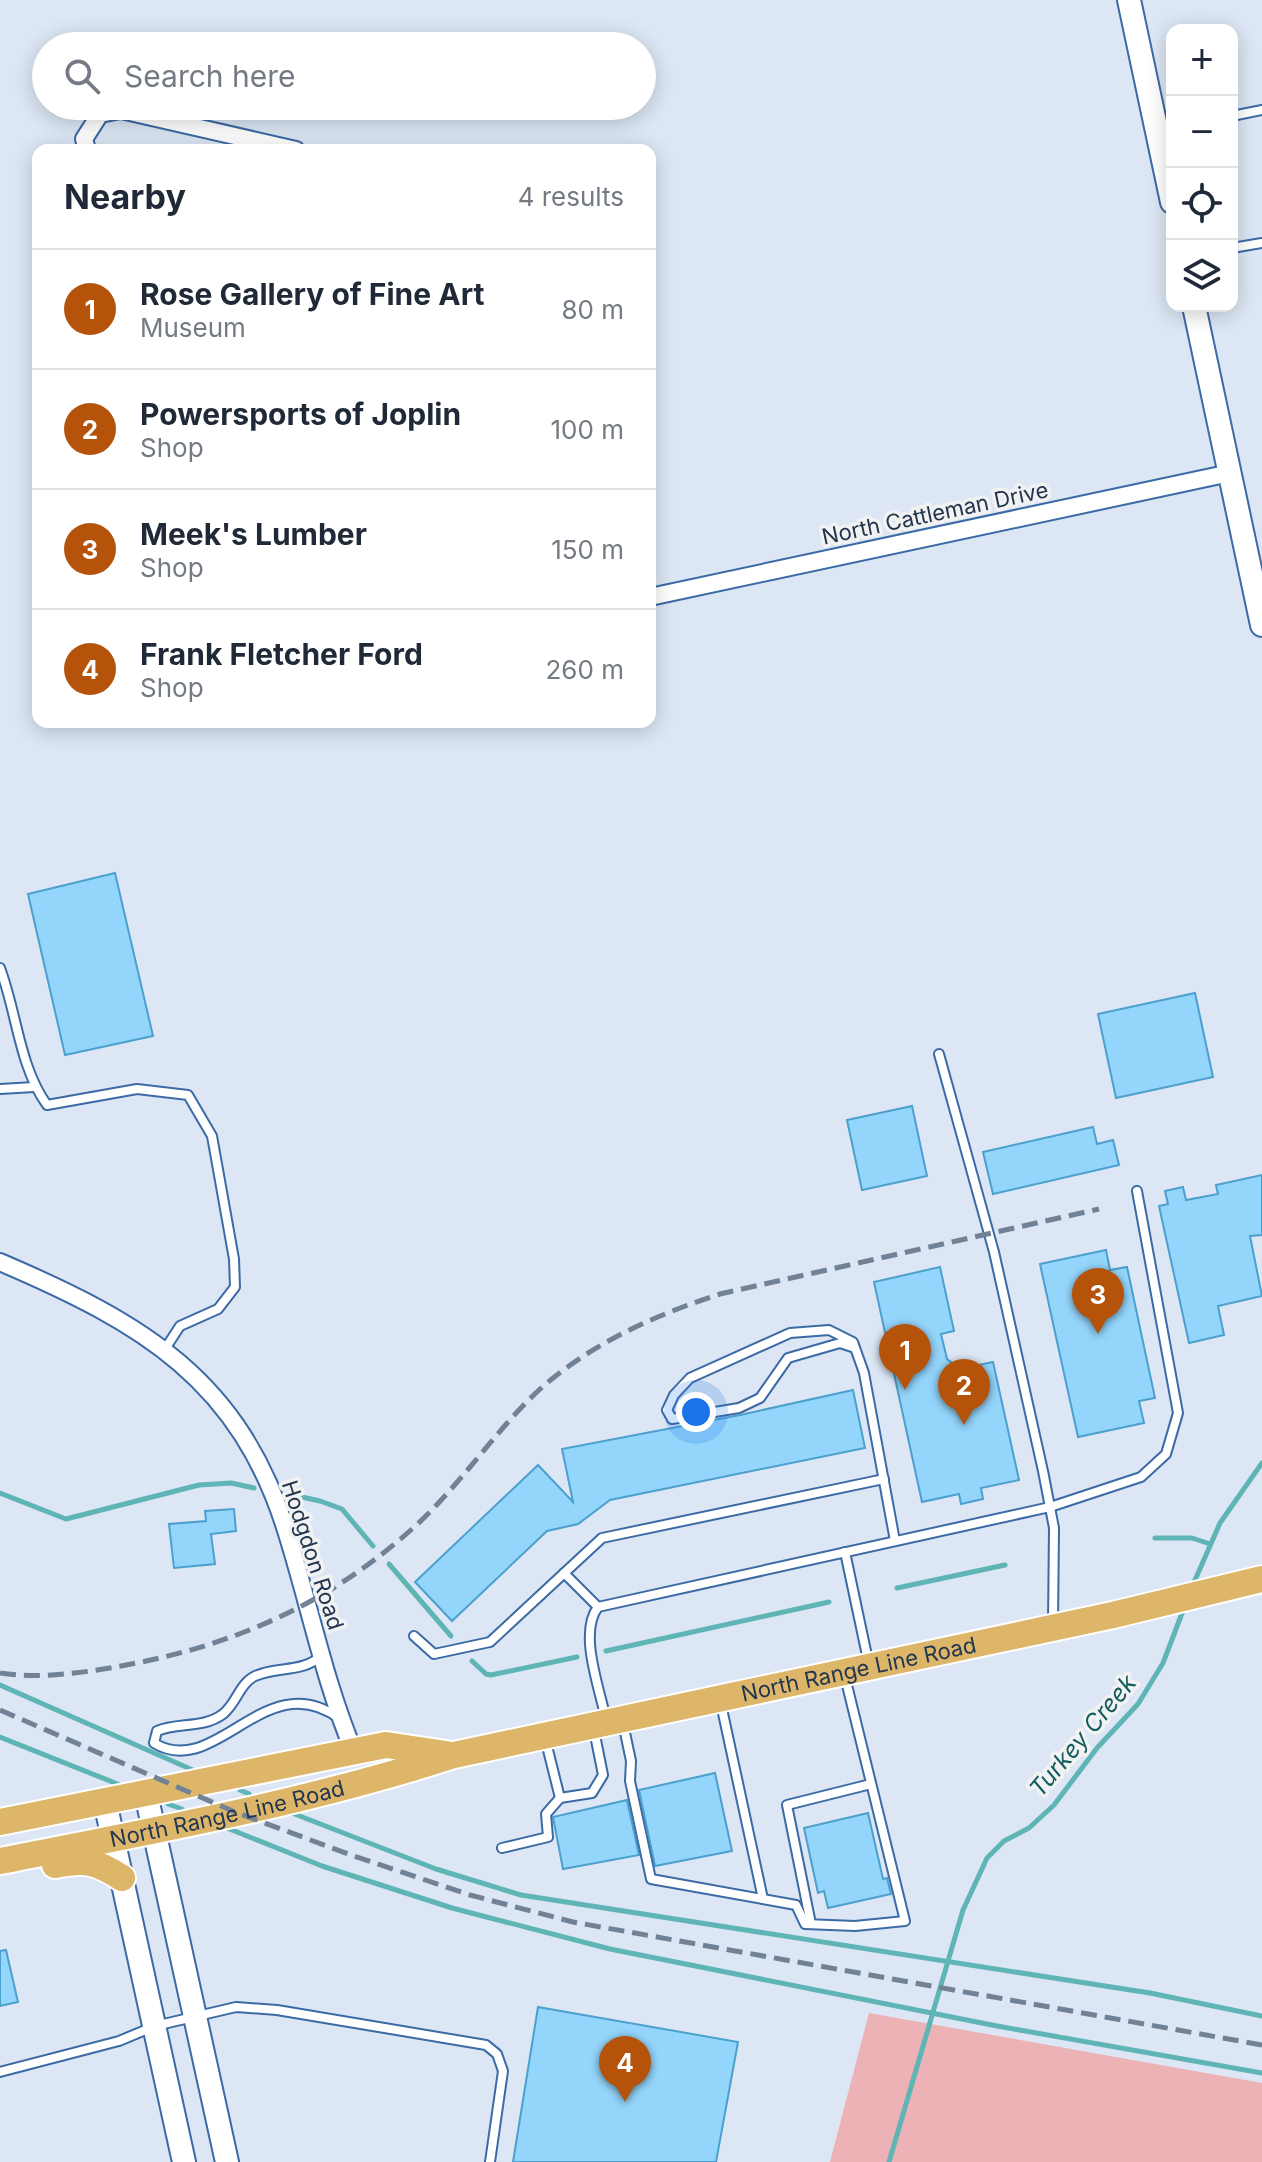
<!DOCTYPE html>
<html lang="en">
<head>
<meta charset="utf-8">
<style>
  :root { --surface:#fff; --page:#f2f2f3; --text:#1f2937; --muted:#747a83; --line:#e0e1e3; --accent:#b45309 }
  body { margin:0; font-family:Inter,sans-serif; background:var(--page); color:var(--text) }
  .controls { position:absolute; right:24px; top:24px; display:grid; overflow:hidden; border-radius:16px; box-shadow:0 4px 20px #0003 }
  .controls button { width:72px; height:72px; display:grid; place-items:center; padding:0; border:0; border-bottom:2px solid var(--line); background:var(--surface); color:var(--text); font:40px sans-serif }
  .you { position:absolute; left:696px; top:1412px; width:28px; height:28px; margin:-20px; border:6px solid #fff; border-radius:50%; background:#1a73e8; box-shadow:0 0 0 12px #1a73e833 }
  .badge { display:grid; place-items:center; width:52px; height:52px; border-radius:50%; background:var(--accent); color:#fff; font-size:26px; font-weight:700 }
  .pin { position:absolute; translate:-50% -66px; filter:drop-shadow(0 2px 4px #0008) }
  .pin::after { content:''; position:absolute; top:42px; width:28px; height:24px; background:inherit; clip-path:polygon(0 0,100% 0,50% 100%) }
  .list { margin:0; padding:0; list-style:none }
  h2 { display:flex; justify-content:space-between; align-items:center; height:104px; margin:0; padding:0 32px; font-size:34px }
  h2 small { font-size:26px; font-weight:400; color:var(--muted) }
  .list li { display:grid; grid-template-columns:52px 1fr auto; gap:24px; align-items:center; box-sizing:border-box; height:120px; padding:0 32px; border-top:2px solid var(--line) }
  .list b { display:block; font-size:30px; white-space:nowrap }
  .list p { margin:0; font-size:26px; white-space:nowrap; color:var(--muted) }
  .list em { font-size:26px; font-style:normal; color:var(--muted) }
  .icon { flex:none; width:44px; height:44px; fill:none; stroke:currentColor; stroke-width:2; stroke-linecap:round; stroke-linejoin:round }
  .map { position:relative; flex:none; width:1262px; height:2162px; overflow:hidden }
  .search { position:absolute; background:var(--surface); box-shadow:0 4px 20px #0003; left:32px; top:32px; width:624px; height:88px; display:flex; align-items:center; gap:20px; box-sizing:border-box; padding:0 28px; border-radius:44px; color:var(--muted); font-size:30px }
  .panel { position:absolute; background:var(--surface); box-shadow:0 4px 20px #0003; left:32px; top:144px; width:624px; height:584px; border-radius:16px }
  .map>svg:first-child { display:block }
  .green { fill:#ecb2b5 }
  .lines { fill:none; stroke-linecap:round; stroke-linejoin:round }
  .stream { stroke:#5fb5b5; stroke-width:5 }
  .building { fill:#94d5fc; stroke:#4ba0ce; stroke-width:2 }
  .lane-casing { stroke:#3b6aa5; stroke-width:12 }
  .street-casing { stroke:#3b6aa5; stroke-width:20 }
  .secondary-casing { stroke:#3b6aa5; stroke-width:26 }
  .primary-casing { stroke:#fff; stroke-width:30 }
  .lane { stroke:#fff; stroke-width:8 }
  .street { stroke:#fff; stroke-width:16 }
  .secondary { stroke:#fff; stroke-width:22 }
  .primary { stroke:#ddb66a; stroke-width:26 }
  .rail { stroke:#718196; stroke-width:5; stroke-dasharray:16 8; stroke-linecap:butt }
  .labels { text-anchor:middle; stroke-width:7; stroke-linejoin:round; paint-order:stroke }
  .street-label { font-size:22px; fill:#223650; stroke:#f2f2f2 }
  .water-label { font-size:24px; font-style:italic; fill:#125c5c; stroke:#f2f2f2 }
</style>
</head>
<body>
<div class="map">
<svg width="1262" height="2162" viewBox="0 0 1262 2162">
  <rect width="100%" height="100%" fill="#dce6f4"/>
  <polygon class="green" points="869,2013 1262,2083 1262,2162 830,2162"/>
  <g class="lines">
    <g class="stream">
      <polyline points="0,1493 66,1519 199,1485 231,1483 254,1488"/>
      <polyline points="288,1494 320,1501 342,1509 373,1546"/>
      <polyline points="1155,1538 1192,1538 1210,1544"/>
      <polyline points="389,1564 451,1636"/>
      <polyline points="1192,1587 1220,1523 1262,1463"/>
      <polyline points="897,1588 1005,1565"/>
      <polyline points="606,1651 829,1602"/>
      <polyline points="472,1661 486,1674 491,1675 577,1657"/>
      <polyline points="0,1685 195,1771"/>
      <polyline points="0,1737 120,1785"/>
      <polyline points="240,1790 249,1794"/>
      <polyline points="168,1804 182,1809"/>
      <polyline points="292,1813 436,1869 521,1895 1150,1993 1262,2016"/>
      <polyline points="227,1828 322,1866 452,1908 610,1949 997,2026 1262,2073"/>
      <polyline points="889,2162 963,1910 987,1858 1004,1841 1029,1828 1054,1805 1097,1748 1138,1704 1163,1663 1184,1608"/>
    </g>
  </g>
  <g class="building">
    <polygon points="115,873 153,1036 65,1055 28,894"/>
    <polygon points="1195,993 1213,1077 1116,1098 1098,1014"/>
    <polygon points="912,1106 927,1176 862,1190 847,1120"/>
    <polygon points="1093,1127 1097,1144 1113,1140 1119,1165 993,1194 983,1152"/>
    <polygon points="1262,1175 1262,1235 1250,1236 1262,1296 1218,1306 1224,1335 1189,1343 1159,1206 1168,1204 1165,1191 1183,1187 1186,1200 1218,1194 1216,1185"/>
    <polygon points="1106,1250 1110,1270 1127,1267 1155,1398 1139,1401 1144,1423 1078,1437 1040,1264"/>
    <polygon points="940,1267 954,1331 941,1334 947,1359 960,1369 993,1362 1019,1480 981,1488 983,1499 961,1504 959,1494 922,1502 874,1282"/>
    <polygon points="853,1390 865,1448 610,1500 578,1524 547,1531 452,1621 415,1582 538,1465 573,1502 562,1449 740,1415"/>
    <polygon points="234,1509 236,1531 211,1534 215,1564 174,1568 169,1524 206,1521 205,1511"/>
    <polygon points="715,1773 732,1851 655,1866 639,1790"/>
    <polygon points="627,1800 639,1855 563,1869 553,1817"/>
    <polygon points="868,1813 883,1879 887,1878 891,1894 828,1908 824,1891 818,1893 804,1828"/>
    <polygon points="6,1950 18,2002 0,2006 0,1951"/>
    <polygon points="538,2007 738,2042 716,2162 513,2162"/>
  </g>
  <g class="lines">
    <g class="lane-casing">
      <g id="lane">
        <polyline points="1232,116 1262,110"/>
        <polyline points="1232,248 1262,243"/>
        <path d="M0,968C17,1013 19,1066 47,1105L137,1089L188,1095L212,1136L234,1259L235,1287L218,1309L180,1326L165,1349"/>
        <polyline points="939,1054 994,1252 1043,1471 1054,1528 1053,1623"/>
        <polyline points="0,1089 34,1087"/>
        <polyline points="855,1348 840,1343 788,1358 760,1398 739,1408 672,1419 667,1410 674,1395 690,1378 790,1333 829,1330 853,1342 864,1373 895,1541"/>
        <polyline points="845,1552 869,1665"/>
        <polyline points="564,1573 598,1607"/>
        <polyline points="414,1636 434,1654 490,1642 602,1538 884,1479"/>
        <path d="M321,1656C302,1673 277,1666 255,1676C239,1684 237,1703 223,1714C203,1729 178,1722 157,1731L154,1743C216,1781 266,1663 340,1719"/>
        <polyline points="721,1704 763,1899"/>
        <path d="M606,1720C600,1689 578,1633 598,1607L1050,1507L1141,1477L1166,1454L1178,1413L1137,1191"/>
        <polyline points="623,1723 631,1761 630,1781 651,1879 796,1905 805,1924 855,1926 905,1921 845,1677"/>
        <polyline points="545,1738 560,1798 592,1793 603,1775 594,1730"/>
        <polyline points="502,1848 548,1837 546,1814 560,1798"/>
        <polyline points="811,1924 787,1805 871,1784"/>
        <polyline points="0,2072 119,2041 155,2026 236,2007 277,2010 486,2045 497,2054 503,2071 490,2162"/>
      </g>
    </g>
    <g class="street-casing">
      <g id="street">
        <polyline points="87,150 84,139 100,114 121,110 296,150"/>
        <polyline points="650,597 1230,473"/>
        <path d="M0,1262C142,1323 241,1379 288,1537C310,1608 325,1683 354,1752"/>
      </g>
    </g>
    <g class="secondary-casing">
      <g id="secondary">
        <polyline points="1129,0 1172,202"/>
        <polyline points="1194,306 1262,625"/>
        <polyline points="146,1794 227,2162"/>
        <polyline points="105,1802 184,2162"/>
      </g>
    </g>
    <g class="primary-casing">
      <g id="primary">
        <polyline points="0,1822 386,1745 446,1754"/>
        <path id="s1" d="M0,1861C152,1831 306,1803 454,1755L1113,1615L1262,1579"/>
        <path d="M55,1865C85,1859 96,1861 122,1878"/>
      </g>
    </g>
    <use href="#lane" class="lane"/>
    <use href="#street" class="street"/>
    <use href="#secondary" class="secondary"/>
    <use href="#primary" class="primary"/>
    <g class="rail">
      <path d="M0,1673C39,1679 82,1673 121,1666C232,1646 327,1605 412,1529C459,1487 494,1432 539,1390C590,1344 655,1315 720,1294L1099,1209"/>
      <polyline points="0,1710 235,1812 351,1855 470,1895 573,1922 1262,2045"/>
    </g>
  </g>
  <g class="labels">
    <g class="street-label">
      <text transform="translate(935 513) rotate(-12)" y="8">North Cattleman Drive</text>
      <text transform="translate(313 1555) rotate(72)" y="8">Hodgdon Road</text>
      <text dy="8" stroke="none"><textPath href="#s1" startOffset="880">North Range Line Road</textPath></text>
      <text dy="8" stroke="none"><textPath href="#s1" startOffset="232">North Range Line Road</textPath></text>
    </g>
    <g class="water-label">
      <text transform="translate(1083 1736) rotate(-50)" y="8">Turkey Creek</text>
    </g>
  </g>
</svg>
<div class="controls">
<button>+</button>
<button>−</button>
<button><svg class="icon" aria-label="locate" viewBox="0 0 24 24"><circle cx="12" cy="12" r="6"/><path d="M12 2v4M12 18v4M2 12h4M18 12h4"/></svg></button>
<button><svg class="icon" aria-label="layers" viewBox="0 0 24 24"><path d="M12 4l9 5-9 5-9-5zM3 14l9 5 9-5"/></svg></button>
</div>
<div class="you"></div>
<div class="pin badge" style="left:905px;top:1390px">1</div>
<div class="pin badge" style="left:964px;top:1425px">2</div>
<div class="pin badge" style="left:1098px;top:1334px">3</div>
<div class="pin badge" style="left:625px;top:2102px">4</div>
<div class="search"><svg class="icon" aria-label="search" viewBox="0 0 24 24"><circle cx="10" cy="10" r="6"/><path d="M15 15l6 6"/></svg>Search here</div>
<section class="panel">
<h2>Nearby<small>4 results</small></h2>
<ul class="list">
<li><span class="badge">1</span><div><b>Rose Gallery of Fine Art</b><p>Museum</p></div><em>80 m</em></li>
<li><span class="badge">2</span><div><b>Powersports of Joplin</b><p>Shop</p></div><em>100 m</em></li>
<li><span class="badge">3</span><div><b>Meek's Lumber</b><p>Shop</p></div><em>150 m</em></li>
<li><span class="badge">4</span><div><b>Frank Fletcher Ford</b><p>Shop</p></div><em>260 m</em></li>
</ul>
</section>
</div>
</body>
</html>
